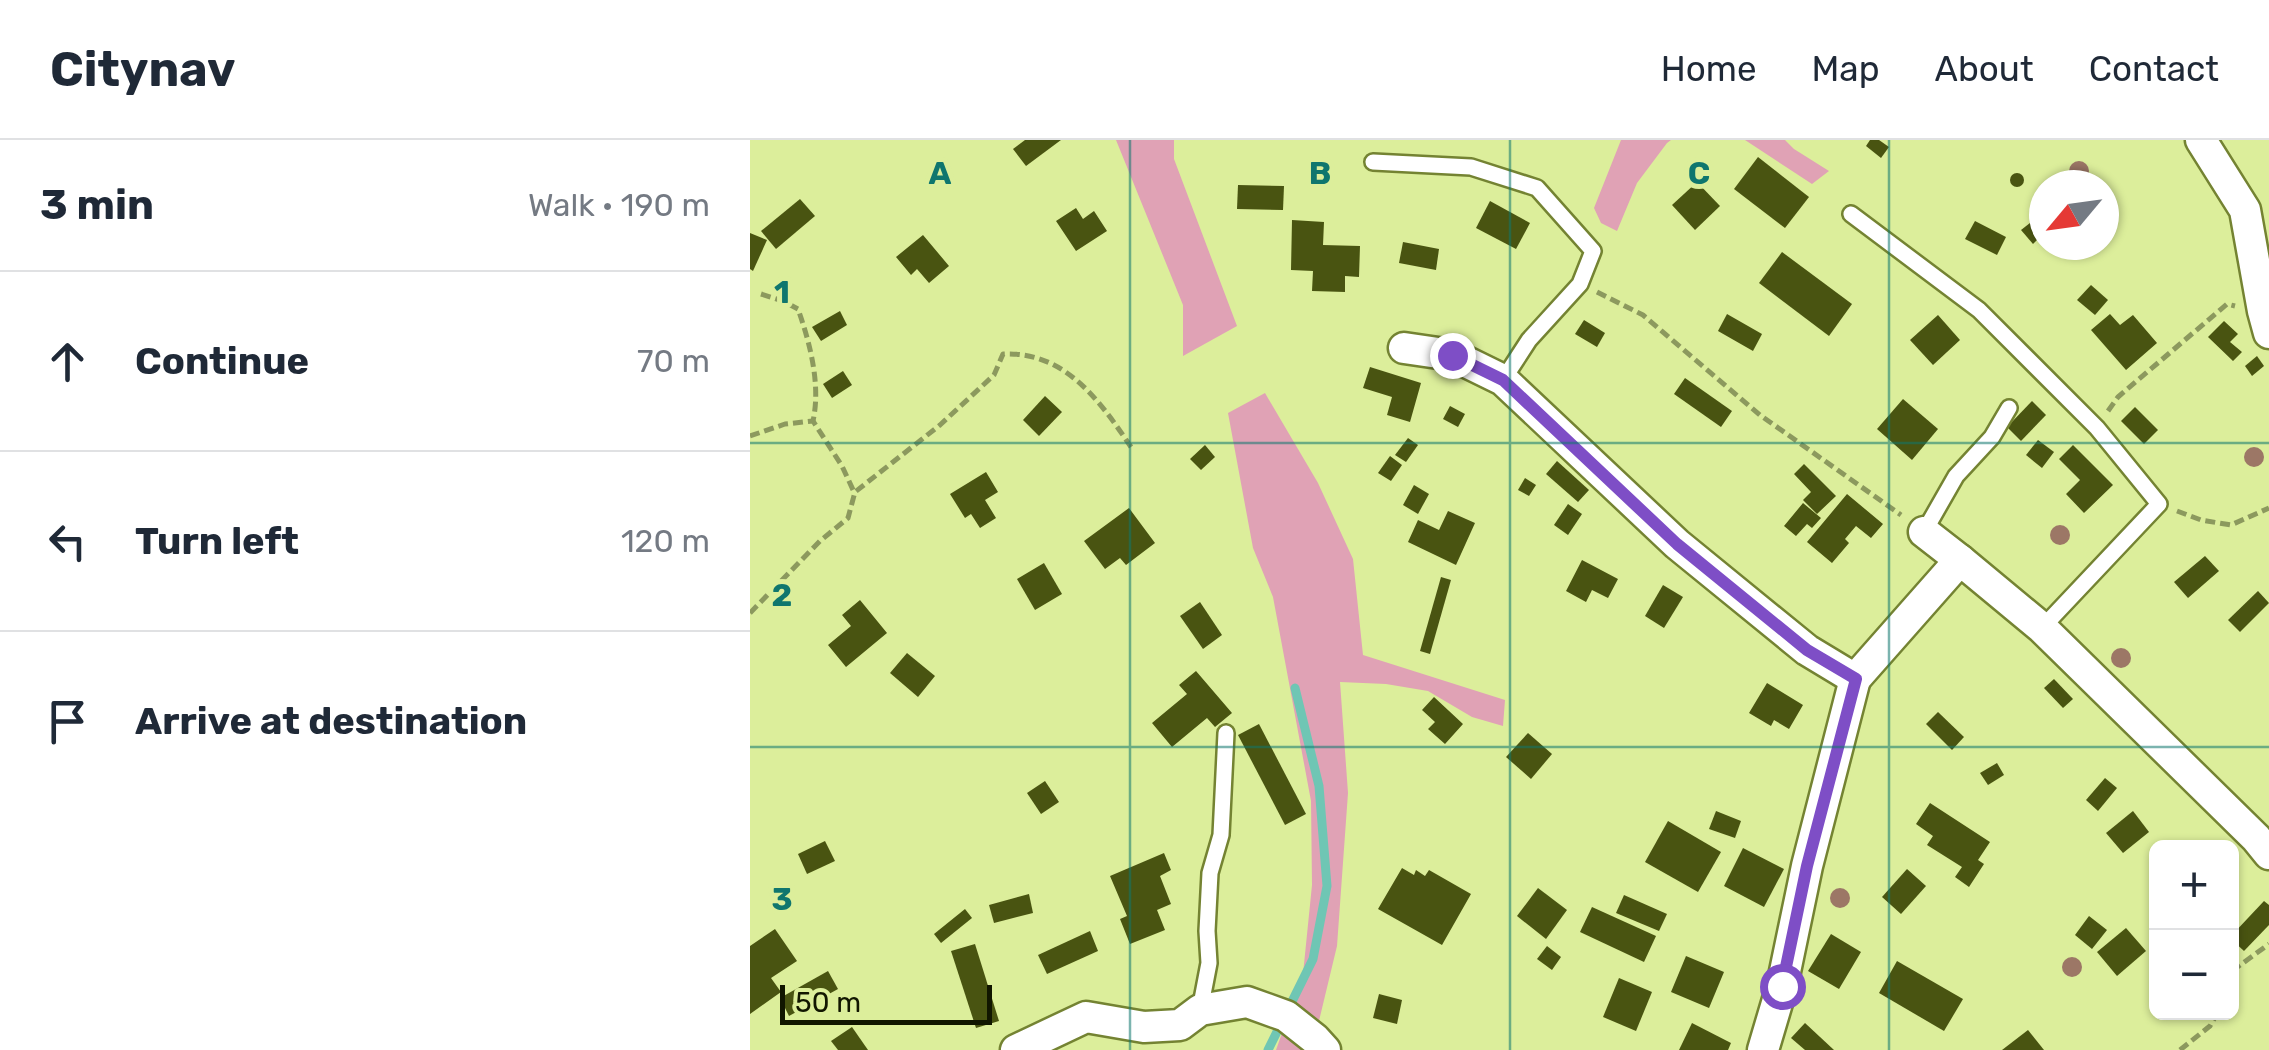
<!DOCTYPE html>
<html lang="en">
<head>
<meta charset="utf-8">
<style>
  :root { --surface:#fff; --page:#f6f6f7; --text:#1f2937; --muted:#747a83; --line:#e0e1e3 }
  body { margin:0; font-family:Rubik,sans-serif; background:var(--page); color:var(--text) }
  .controls { position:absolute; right:30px; bottom:30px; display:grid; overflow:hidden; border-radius:15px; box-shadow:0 2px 8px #0004 }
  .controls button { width:90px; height:90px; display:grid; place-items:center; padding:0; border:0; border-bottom:2px solid var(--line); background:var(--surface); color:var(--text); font:50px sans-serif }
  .compass { position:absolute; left:1279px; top:30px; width:90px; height:90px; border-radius:50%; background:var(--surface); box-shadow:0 2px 8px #0004; rotate:241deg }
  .scale { position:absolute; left:30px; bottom:25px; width:212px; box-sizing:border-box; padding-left:10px; border:5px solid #111600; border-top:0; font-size:28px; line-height:35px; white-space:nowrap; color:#111600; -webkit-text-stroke:8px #dcee9b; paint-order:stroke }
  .stop { position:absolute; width:30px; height:30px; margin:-22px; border:8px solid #7e4ec6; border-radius:50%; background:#fff }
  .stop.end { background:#7e4ec6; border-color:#fff; box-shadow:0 2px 10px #0008 }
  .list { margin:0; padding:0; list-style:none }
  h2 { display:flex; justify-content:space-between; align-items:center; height:130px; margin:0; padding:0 40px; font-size:42px }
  h2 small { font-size:32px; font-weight:400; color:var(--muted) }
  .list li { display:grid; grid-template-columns:65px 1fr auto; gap:30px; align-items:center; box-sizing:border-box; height:180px; padding:0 40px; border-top:2px solid var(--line) }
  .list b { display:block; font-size:38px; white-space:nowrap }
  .list em { font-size:32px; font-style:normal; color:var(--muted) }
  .icon { flex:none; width:55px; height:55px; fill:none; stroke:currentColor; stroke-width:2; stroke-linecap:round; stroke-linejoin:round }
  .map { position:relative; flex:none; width:1519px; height:910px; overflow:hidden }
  header { display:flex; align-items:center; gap:60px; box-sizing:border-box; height:140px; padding:0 50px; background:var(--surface); border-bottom:2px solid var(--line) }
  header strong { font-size:48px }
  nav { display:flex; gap:55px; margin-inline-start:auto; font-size:35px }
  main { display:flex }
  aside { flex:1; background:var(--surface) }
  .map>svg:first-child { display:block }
  .green { fill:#e0a2b5 }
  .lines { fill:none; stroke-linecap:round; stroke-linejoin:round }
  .stream { stroke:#6fc6b4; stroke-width:9 }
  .building { fill:#495411 }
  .lane-casing { stroke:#748332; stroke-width:20 }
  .street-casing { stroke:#748332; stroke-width:35 }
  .path { stroke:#8c995e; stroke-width:5; stroke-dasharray:10 5; stroke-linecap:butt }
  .lane { stroke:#fff; stroke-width:15 }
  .street { stroke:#fff; stroke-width:30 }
  .tree { fill:#9c7766 }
  .route { stroke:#7e4ec6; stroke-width:12 }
  .grid { fill:none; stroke:#0f766e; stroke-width:2.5; stroke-opacity:0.55 }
  .grid-label { font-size:32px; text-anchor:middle; font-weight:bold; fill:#0f766e; stroke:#dcee9b; stroke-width:10; stroke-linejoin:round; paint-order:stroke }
</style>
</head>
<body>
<header>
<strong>Citynav</strong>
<nav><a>Home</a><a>Map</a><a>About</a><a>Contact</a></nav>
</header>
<main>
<aside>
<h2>3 min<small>Walk · 190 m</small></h2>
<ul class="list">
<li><svg class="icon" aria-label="ahead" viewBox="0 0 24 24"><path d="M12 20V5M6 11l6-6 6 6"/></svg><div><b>Continue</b></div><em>70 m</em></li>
<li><svg class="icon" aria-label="left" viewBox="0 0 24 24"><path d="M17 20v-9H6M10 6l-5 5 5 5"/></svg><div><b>Turn left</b></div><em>120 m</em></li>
<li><svg class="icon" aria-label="arrive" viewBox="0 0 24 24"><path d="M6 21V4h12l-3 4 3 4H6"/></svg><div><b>Arrive at destination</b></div></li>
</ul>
</aside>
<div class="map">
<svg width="1519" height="910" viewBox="0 0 1519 910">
  <rect width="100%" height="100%" fill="#dcee9b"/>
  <g class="green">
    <polygon points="366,0 424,0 424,19 487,186 433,216 433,165"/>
    <polygon points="871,0 921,0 917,3 887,43 867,91 851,83 844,68"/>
    <polygon points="995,0 1035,0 1044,9 1079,31 1062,44"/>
    <polygon points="515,253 568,343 603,419 613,515 755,560 753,586 722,577 678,551 636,544 590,542 598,653 587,806 562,910 526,910 553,834 562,745 561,661 523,457 503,408 478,273"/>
  </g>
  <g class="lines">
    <polyline class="stream" points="518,910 563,819 577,746 569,646 545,548"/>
  </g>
  <g class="building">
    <polygon points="275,0 311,0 276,26 263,9"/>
    <polygon points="1120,0 1129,0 1139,7 1131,18 1116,6"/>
    <polygon points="1008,17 1059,57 1035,88 984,49"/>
    <circle cx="1267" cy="40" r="7"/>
    <polygon points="947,42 970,66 945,90 922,65"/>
    <polygon points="488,45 534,46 533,70 487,69"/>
    <polygon points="50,59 65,76 26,109 11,91"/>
    <polygon points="740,61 780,83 766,109 726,88"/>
    <polygon points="326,68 333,79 344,71 357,91 326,111 306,81"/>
    <polygon points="542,80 574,82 573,105 610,106 609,137 595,136 595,152 562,151 563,131 541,130"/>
    <polygon points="1225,81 1256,97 1247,115 1215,99"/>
    <polygon points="1280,83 1291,96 1283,104 1271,90"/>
    <polygon points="0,93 17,100 3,131 0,129"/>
    <polygon points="173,95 199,126 179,143 167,129 161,135 146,117"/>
    <polygon points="653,102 689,109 686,130 649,123"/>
    <polygon points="1032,112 1102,164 1079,196 1009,143"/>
    <polygon points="1341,145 1358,160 1345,175 1327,160"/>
    <polygon points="90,171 97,185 71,201 62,187"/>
    <polygon points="977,174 1012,194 1003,211 968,191"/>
    <polygon points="1360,174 1370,185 1383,175 1407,203 1376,230 1341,190"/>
    <polygon points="1188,175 1210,200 1183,225 1160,200"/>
    <polygon points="834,180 855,193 847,207 825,194"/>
    <polygon points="1474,181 1488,194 1480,202 1492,212 1483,221 1458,197"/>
    <polygon points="1507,216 1514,226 1502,236 1495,226"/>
    <polygon points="620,227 671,243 660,282 637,275 642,257 613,248"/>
    <polygon points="93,231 102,245 82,258 73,244"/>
    <polygon points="935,238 982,271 971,287 924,254"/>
    <polygon points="295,256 312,272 289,296 273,280"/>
    <polygon points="1153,259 1188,289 1162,320 1127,289"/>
    <polygon points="1282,261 1296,275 1271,301 1257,287"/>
    <polygon points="700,266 715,274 708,287 693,279"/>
    <polygon points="1385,267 1408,290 1394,304 1371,281"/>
    <polygon points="658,298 668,305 656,322 645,315"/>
    <polygon points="1288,300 1304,312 1292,328 1276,315"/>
    <polygon points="455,305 465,317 451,330 440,319"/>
    <polygon points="1323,305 1363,345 1334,373 1316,354 1330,340 1309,319"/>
    <polygon points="640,316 652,325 641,341 628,333"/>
    <polygon points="807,321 839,350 828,362 796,334"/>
    <polygon points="1054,324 1086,356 1067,374 1053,360 1061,352 1044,334"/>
    <polygon points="236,332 248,352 235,360 246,378 230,388 221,374 215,378 200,354"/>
    <polygon points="775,338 786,345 779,356 768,350"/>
    <polygon points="664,345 679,354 668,374 653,365"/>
    <polygon points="1097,354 1133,384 1121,398 1106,386 1095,399 1099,403 1082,423 1057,402"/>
    <polygon points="1053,363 1071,378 1062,388 1057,384 1046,396 1034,386"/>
    <polygon points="818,364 832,374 818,395 804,385"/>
    <polygon points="379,368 405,403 376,425 370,418 355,429 334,401"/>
    <polygon points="698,371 725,383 706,425 658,402 668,380 689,390"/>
    <polygon points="1455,416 1469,431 1438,458 1424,442"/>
    <polygon points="832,420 868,439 858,458 842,450 836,462 816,451"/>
    <polygon points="294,423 312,454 285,470 267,439"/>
    <polygon points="691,437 701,440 680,514 670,511"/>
    <polygon points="913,445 933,457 914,488 895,476"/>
    <polygon points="1508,451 1519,463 1490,492 1478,480"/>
    <polygon points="110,460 137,493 96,527 78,505 101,486 92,475"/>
    <polygon points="450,462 472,495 453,509 430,476"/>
    <polygon points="157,513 185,536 168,557 140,533"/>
    <polygon points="446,531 482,573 465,587 457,578 422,607 402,583 437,554 429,545"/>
    <polygon points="1304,539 1323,559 1313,568 1294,548"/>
    <polygon points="1017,543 1053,565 1039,589 1024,580 1021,586 999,573"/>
    <polygon points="684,557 713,584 695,604 678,589 685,582 672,570"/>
    <polygon points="1188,572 1214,597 1202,610 1176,584"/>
    <polygon points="509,584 556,674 535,685 488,595"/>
    <polygon points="778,593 802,614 781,639 756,617"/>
    <polygon points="1247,623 1254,635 1238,645 1230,633"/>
    <polygon points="1355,638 1367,648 1348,671 1336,660"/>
    <polygon points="295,641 309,662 291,674 277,653"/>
    <polygon points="1180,663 1240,702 1228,720 1234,724 1219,747 1205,737 1212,727 1177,705 1183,696 1166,684"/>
    <polygon points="966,671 991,681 985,698 959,689"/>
    <polygon points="1383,671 1399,692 1373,713 1356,693"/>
    <polygon points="918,681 971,712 948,752 895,722"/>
    <polygon points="75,701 85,721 57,734 48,714"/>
    <polygon points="993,708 1034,729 1014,767 974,746"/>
    <polygon points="414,713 421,730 410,736 421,764 407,770 415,790 380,804 370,779 377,776 360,736"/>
    <polygon points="652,728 664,735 666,730 675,736 679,730 721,754 692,805 628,769"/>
    <polygon points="1157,729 1176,746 1151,774 1132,757"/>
    <polygon points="788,748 817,770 796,799 767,776"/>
    <polygon points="279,754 283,773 244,783 239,765"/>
    <polygon points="874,755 917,774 909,791 866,773"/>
    <polygon points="1514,761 1519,765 1519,785 1494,811 1482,800 1482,795"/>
    <polygon points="842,767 906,796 894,822 830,792"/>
    <polygon points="215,769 222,778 191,803 184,794"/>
    <polygon points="1339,776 1357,790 1342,809 1325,795"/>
    <polygon points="1376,788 1396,811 1367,836 1347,812"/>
    <polygon points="25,789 47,821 21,838 31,852 0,874 0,806"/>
    <polygon points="340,791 348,811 297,834 288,815"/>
    <polygon points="1081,794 1111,812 1089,849 1058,831"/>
    <polygon points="225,804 249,881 226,888 201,811"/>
    <polygon points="797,806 811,817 802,830 787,819"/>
    <polygon points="936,816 974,832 959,868 921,852"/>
    <polygon points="1147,821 1213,859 1194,891 1129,853"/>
    <polygon points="78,831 88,849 39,876 30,858"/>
    <polygon points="869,838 902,852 886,891 853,877"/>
    <polygon points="629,854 652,860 647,884 623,878"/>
    <polygon points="942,883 981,903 978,910 929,910"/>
    <polygon points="1055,883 1084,910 1055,910 1041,898"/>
    <polygon points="102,887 118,910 88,910 81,901"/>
    <polygon points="1278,890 1294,910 1252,910"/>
  </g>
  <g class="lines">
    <g class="lane-casing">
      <g id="lane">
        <polyline points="623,22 721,27 787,48 843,111 830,144 779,200 753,240"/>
        <polyline points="1101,74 1229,170 1347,288 1409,364 1292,488"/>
        <polyline points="1174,392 1206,336 1242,297 1259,268"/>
        <polyline points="450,870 459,823 457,791 460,733 471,695 476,593"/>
      </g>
    </g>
    <g class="street-casing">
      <g id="street">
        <polyline points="1451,0 1495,70 1513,171 1519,193"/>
        <polyline points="654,208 702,215 753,240 927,404 1057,510 1105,539 1210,420 1292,488 1506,698 1519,714"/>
        <polyline points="1174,392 1210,420"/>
        <polyline points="266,910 336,877 394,887 430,885 450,870 497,862 536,876 565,899 575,910"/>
        <polyline points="1013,910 1032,846 1057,726 1105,539"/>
      </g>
    </g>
    <g class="path">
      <polyline points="847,152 893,175 1010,275 1151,375"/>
      <path d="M11,154L33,161L48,169C60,203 71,245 63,281"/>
      <polyline points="1358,271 1368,257 1477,164 1485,166"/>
      <polyline points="0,296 35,284 63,281 92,326 104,352"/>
      <polyline points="1427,371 1451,380 1481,385 1519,368"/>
      <path d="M0,473L70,401L98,378L105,352L190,285L244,235L253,214C315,211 350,261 381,307"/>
      <polyline points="1482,831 1519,804"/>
      <polyline points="1430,910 1460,886 1468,872"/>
    </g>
    <use href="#lane" class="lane"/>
    <use href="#street" class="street"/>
  </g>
  <g class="tree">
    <circle cx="1329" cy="31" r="10"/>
    <circle cx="1504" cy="317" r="10"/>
    <circle cx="1310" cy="395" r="10"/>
    <circle cx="1371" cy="518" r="10"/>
    <circle cx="1090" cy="758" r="10"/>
    <circle cx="1322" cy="827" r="10"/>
  </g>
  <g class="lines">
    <polyline class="route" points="702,215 753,240 927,404 1057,510 1106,539 1057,726 1032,846"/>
  </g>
  <path class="grid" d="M380,0V910M760,0V910M1139,0V910M0,303H1519M0,607H1519"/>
  <g class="grid-label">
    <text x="190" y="44">A</text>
    <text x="570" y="44">B</text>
    <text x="949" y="44">C</text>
    <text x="32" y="163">1</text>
    <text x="32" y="466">2</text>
    <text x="32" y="770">3</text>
  </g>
</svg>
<div class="controls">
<button>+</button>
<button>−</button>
</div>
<svg class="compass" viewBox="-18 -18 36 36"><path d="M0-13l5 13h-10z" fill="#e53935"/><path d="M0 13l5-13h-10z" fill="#747a83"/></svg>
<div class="scale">50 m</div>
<div class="stop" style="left:1032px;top:846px"></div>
<div class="stop end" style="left:702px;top:215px"></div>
</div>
</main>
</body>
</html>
